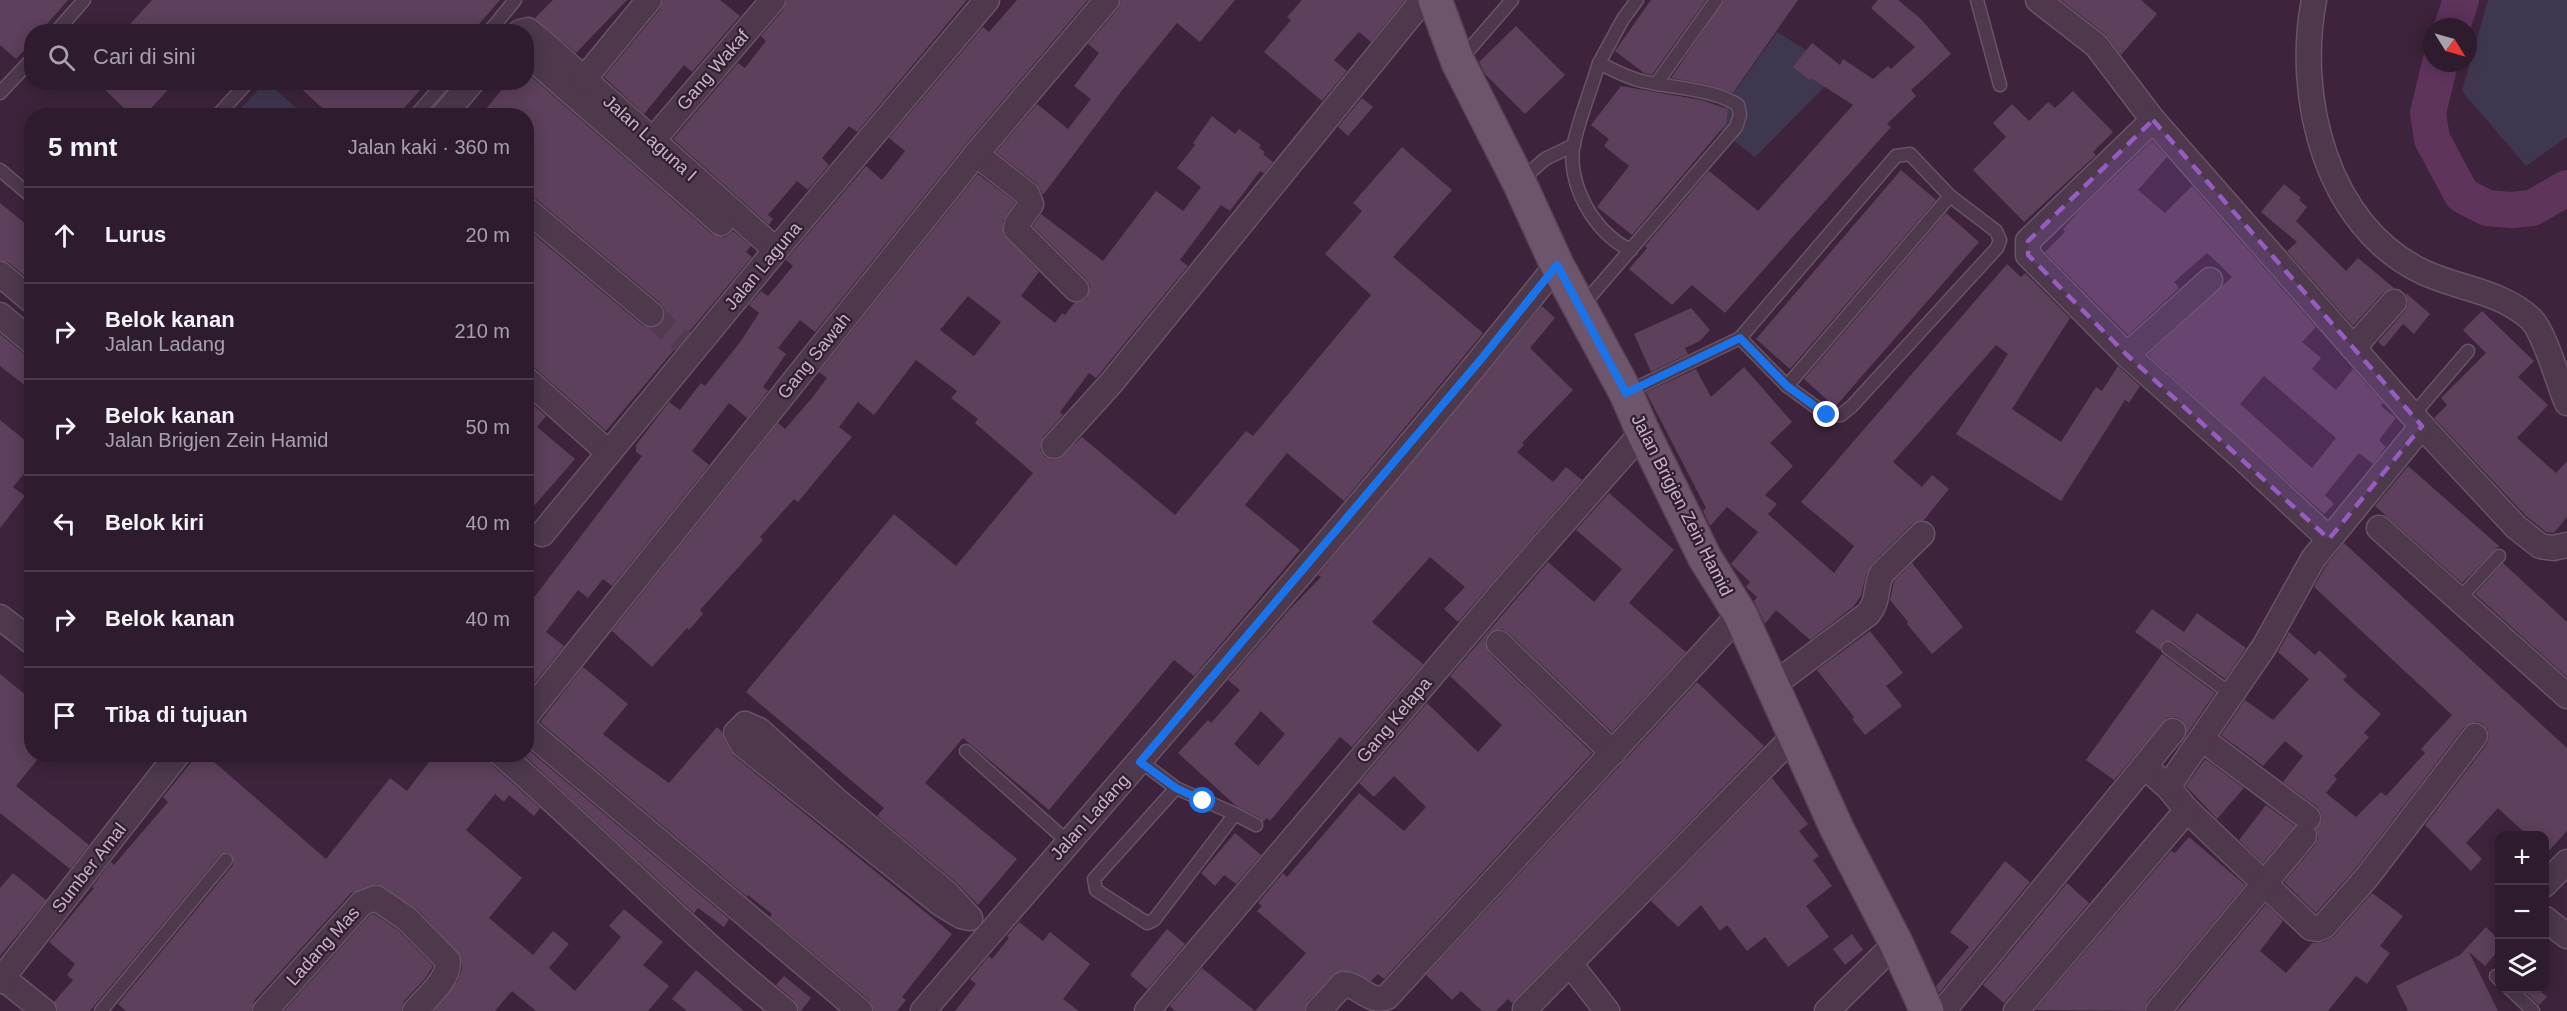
<!DOCTYPE html>
<html lang="id">
<head>
<meta charset="utf-8">
<style>
  :root { --surface:#2e1b2d; --page:#362435; --text:#f1f3f6; --muted:#a7a1aa; --line:#493949 }
  body { margin:0; font-family:Helvetica,sans-serif; background:var(--page); color:var(--text) }
  .controls { position:absolute; right:18px; bottom:18px; display:grid; overflow:hidden; border-radius:12px; box-shadow:0 3px 15px #0003 }
  .controls button { width:54px; height:54px; display:grid; place-items:center; padding:0; border:0; border-bottom:2px solid var(--line); background:var(--surface); color:var(--text); font:30px sans-serif }
  .compass { position:absolute; left:2423px; top:18px; width:54px; height:54px; border-radius:50%; background:var(--surface); box-shadow:0 3px 15px #0003; rotate:127deg }
  .stop { position:absolute; width:18px; height:18px; margin:-14px; border:4px solid #1a73e8; border-radius:50%; background:#fff }
  .stop.end { background:#1a73e8; border-color:#fff; box-shadow:0 2px 6px #0008 }
  .list { margin:0; padding:0; list-style:none }
  h2 { display:flex; justify-content:space-between; align-items:center; height:78px; margin:0; padding:0 24px; font-size:26px }
  h2 small { font-size:20px; font-weight:400; color:var(--muted) }
  .list li { display:grid; grid-template-columns:39px 1fr auto; gap:18px; align-items:center; box-sizing:border-box; height:96px; padding:0 24px; border-top:2px solid var(--line) }
  .list b { display:block; font-size:22px; white-space:nowrap }
  .list p { margin:0; font-size:20px; white-space:nowrap; color:var(--muted) }
  .list em { font-size:20px; font-style:normal; color:var(--muted) }
  .icon { flex:none; width:33px; height:33px; fill:none; stroke:currentColor; stroke-width:2; stroke-linecap:round; stroke-linejoin:round }
  .map { position:relative; flex:none; width:2567px; height:1011px; overflow:hidden }
  .search { position:absolute; background:var(--surface); box-shadow:0 3px 15px #0003; left:24px; top:24px; width:510px; height:66px; display:flex; align-items:center; gap:15px; box-sizing:border-box; padding:0 21px; border-radius:24px; color:var(--muted); font-size:22px }
  .panel { position:absolute; background:var(--surface); box-shadow:0 3px 15px #0003; left:24px; top:108px; width:510px; height:654px; border-radius:24px }
  .map>svg:first-child { display:block }
  .green { fill:#3f3750 }
  .lines { fill:none; stroke-linecap:round; stroke-linejoin:round }
  .river { stroke:#5e335c; stroke-width:36 }
  .building { fill:#5d405c; fill-rule:evenodd }
  .street-tunnel { stroke:#523a51; stroke-width:24; stroke-dasharray:24 12; stroke-linecap:butt }
  .lane-casing { stroke:#685367; stroke-width:15 }
  .street-casing { stroke:#685367; stroke-width:27 }
  .primary-casing { stroke:#564155; stroke-width:36 }
  .lane { stroke:#4d384c; stroke-width:12 }
  .street { stroke:#4d384c; stroke-width:24 }
  .primary { stroke:#6d566c; stroke-width:33 }
  .route { stroke:#1a73e8; stroke-width:8 }
  .marked { fill:#965cc2; fill-opacity:0.2; stroke:#965cc2; stroke-width:4.5; stroke-dasharray:12 8; stroke-linejoin:round }
  .labels { text-anchor:middle; stroke-width:4.5; stroke-linejoin:round; paint-order:stroke }
  .street-label { font-size:18px; fill:#c8b4c7; stroke:#321d31 }
</style>
</head>
<body>
<div class="map">
<svg width="2567" height="1011" viewBox="0 0 2567 1011">
  <rect width="100%" height="100%" fill="#3d243c"/>
  <g class="green">
    <polygon points="2488,0 2567,0 2567,137 2526,166 2462,91"/>
    <polygon points="1777,32 1840,71 1755,157 1712,124"/>
    <polygon points="265,82 268,83 304,115 235,115"/>
  </g>
  <g class="lines">
    <g class="river">
      <polyline points="2452,27 2461,0"/>
      <polyline points="2440,63 2428,113 2432,139 2462,195 2487,208 2511,210 2532,208 2567,188"/>
    </g>
  </g>
  <g class="building">
    <polygon points="0,0 68,0 40,32 32,32 32,42 16,59 0,45"/>
    <polygon points="152,0 500,0 472,32 123,32"/>
    <polygon points="553,0 627,0 576,53 535,18"/>
    <polygon points="663,0 720,0 740,16 692,72 684,65 644,114 604,77 660,9"/>
    <polygon points="787,0 967,0 857,132 849,126 822,158 829,165 808,190 797,181 768,215 773,219 769,225 673,139 738,63 745,68 766,41 761,36 784,9"/>
    <polygon points="1017,0 1088,0 965,145 815,332 800,320 778,348 786,354 763,387 768,391 747,418 729,403 692,451 709,465 612,586 603,579 588,598 578,590 546,632 564,646 526,693 526,608 642,456 636,452 636,445 669,402 680,410 701,383 705,386 741,341 759,313 749,305 761,291 768,296 793,266 786,260 866,166 882,180 905,151 889,138 983,27 989,32"/>
    <polygon points="1121,0 1235,0 1200,42 1177,23 1124,88 1043,195 1036,183 996,152 1037,104 1068,129 1091,99 1074,86 1099,53 1088,44 1118,9"/>
    <polygon points="1302,0 1405,0 1371,42 1359,32 1334,60 1347,71 1322,101 1264,52 1291,20 1287,17"/>
    <polygon points="1651,0 1706,0 1652,75 1644,73 1615,51"/>
    <polygon points="1724,0 1798,0 1733,93 1705,84 1671,78"/>
    <polygon points="1878,0 1898,0 1921,19 1951,54 1911,90 1916,96 1887,124 1891,127 1725,313 1692,285 1672,305 1629,269 1647,248 1645,246 1709,171 1758,211 1853,105 1811,78 1810,80 1793,67 1812,43 1840,65 1843,59 1873,79 1888,66 1891,69 1915,47 1871,8"/>
    <polygon points="2061,0 2141,0 2157,14 2121,55 2105,34"/>
    <polygon points="1516,26 1565,75 1525,114 1485,74 1479,62"/>
    <polygon points="526,72 712,234 725,237 733,231 751,246 746,252 752,257 606,431 535,368 526,365 526,228 642,325 649,328 661,324 665,317 665,310 660,303 535,198 526,195 526,116 480,116 508,82 526,82"/>
    <polygon points="97,82 175,82 144,116 132,116"/>
    <polygon points="294,82 427,82 397,116 331,116"/>
    <polygon points="1621,86 1701,100 1728,109 1726,124 1632,235 1597,207 1629,166 1604,146 1609,139 1591,125"/>
    <polygon points="2073,91 2113,132 2093,152 2096,155 2024,222 1973,170 2006,137 1993,123 2012,104 2029,121 2048,102 2055,108"/>
    <polygon points="1362,98 1373,107 1348,136 1338,127"/>
    <path d="M1212,116L1235,134L1239,129L1261,145L1259,148L1265,152L1263,154L1273,162L1264,173L1260,171L1230,211L1221,205L1180,260L1188,266L1096,378L1089,373L1060,412L1063,415L1043,437L1040,450L1045,457L1052,460L1059,459L1082,437L1175,515L1246,431L1253,436L1371,295L1325,254L1362,211L1353,203L1402,147L1452,190L1393,257L1483,333L1344,501L1287,453L1245,505L1300,550L1194,676L1174,660L1049,810L963,738L925,783L1017,859L978,905L957,883L877,816L884,808L746,692L894,514L956,566L1033,473L975,423L978,419L951,398L957,391L916,360L874,415L858,402L839,427L852,437L798,502L794,499L760,537L763,540L700,610L703,614L689,630L687,628L652,667L612,631L778,423L785,429L812,398L827,378L819,372L978,174L1015,202L1003,221V234L1039,272L1021,296L1055,323L1062,313L1065,315L1074,303L1086,299L1090,286L1086,279L1033,226L1041,214L1103,261L1156,191L1183,211L1201,187L1177,168L1195,145L1193,143ZM968,296L1001,322L974,356L940,330Z"/>
    <path d="M2152,141L2167,157L2138,190L2165,213L2192,186L2316,327L2302,342L2321,358L2312,369L2336,390L2353,369L2383,403L2381,406L2396,418L2379,440L2386,447L2373,464L2359,453L2325,495L2334,504L2324,514L2148,355L2232,277L2219,264L2207,253L2174,282L2179,288L2128,335L2045,252L2065,232L2063,229L2081,209ZM2264,376L2336,438L2312,468L2240,404Z"/>
    <polygon points="1901,170 1936,200 1790,369 1756,339"/>
    <polygon points="2284,184 2301,198 2299,200 2307,207 2296,221 2346,271 2358,258 2394,288 2383,293 2353,326 2287,251 2297,242 2261,212"/>
    <polygon points="0,203 32,229 32,282 9,263 0,260"/>
    <polygon points="1946,213 1979,242 1835,407 1804,379"/>
    <polygon points="2007,264 2021,277 2025,273 2070,318 2012,409 2061,442 2096,387 2102,391 2118,366 2140,386 2129,403 2125,400 2061,501 1956,434 2008,354 1996,345 1893,462 1922,487 1932,475 1949,489 1924,520 1912,524 1872,563 1866,575 1861,596 1853,607 1810,640 1776,610 1765,624 1754,601 1757,597 1746,587 1750,582 1731,564 1758,532 1727,507 1710,526 1703,511 1706,508 1646,392 1696,369 1711,397 1744,367 1792,422 1770,443 1793,466 1765,495 1777,504 1768,514 1834,573 1854,546 1801,502"/>
    <polygon points="2406,293 2430,314 2414,334 2403,324 2384,347 2378,342 2405,311 2408,304"/>
    <path d="M1542,306L1555,318L1530,348L1573,390L1522,443L1524,445L1517,452L1553,482L1566,467L1582,480L1458,622L1444,609L1465,587L1430,557L1372,622L1423,664L1352,747L1340,737L1270,821L1267,818L1263,822L1260,818L1235,805L1178,753L1208,720L1211,723L1240,690L1228,680L1289,610L1321,577L1318,575ZM1261,711L1285,734L1258,766L1234,744Z"/>
    <polygon points="1691,308 1710,330 1700,341 1685,348 1688,354 1651,372 1634,334"/>
    <polygon points="2482,311 2534,361 2518,377 2548,405 2517,438 2556,473 2567,461 2567,517 2554,533 2546,532 2526,516 2434,418 2447,405 2441,398 2486,353 2463,330"/>
    <polygon points="0,334 23,353 32,356 32,391 0,366"/>
    <polygon points="526,399 546,416 537,427 575,459 526,515"/>
    <polygon points="0,420 32,446 32,464 13,487 25,496 0,528"/>
    <polygon points="2408,466 2499,546 2462,583 2375,506"/>
    <polygon points="1609,493 1674,550 1629,603 1686,652 1612,732 1509,633 1502,629 1489,633 1485,640 1489,653 1592,753 1384,979 1378,974 1371,981 1354,972 1338,971 1308,1001 1304,1011 1175,1011 1170,1006 1202,968 1255,1011 1306,953 1257,911 1262,906 1258,903 1283,873 1287,877 1359,793 1404,831 1426,807 1394,776 1374,797 1359,783 1427,703 1478,752 1502,725 1450,676 1548,562 1594,602 1622,569 1576,530"/>
    <polygon points="2344,543 2567,748 2567,831 2544,856 2544,836 2528,836 2498,808 2466,843 2482,859 2471,871 2425,825 2487,744 2489,737 2488,730 2483,724 2476,722 2464,727 2356,868 2316,913 2284,882 2315,845 2318,838 2316,829 2322,820 2321,813 2317,807 2283,782 2303,756 2285,741 2263,766 2221,735 2245,700 2273,720 2309,679 2278,652 2289,632 2315,655 2319,650 2347,676 2343,680 2381,714 2364,733 2369,737 2334,776 2337,779 2326,793 2356,817 2381,792 2386,796 2425,753 2421,749 2452,715 2314,587 2325,567"/>
    <polygon points="1912,563 1963,627 1932,654 1907,624 1908,622 1890,600 1894,581"/>
    <polygon points="2503,563 2567,622 2567,677 2475,594"/>
    <polygon points="2152,609 2184,632 2197,613 2246,648 2225,679 2172,641 2164,641 2160,650 2135,632"/>
    <polygon points="1870,631 1903,673 1886,686 1902,706 1865,735 1852,719 1854,717 1817,670"/>
    <polygon points="2162,654 2215,693 2186,735 2186,727 2182,720 2176,717 2167,718 2114,780 2086,760"/>
    <polygon points="583,667 628,704 603,734 634,758 669,783 717,727 722,732 724,740 734,756 952,934 902,997 906,1000 897,1011 874,1011 869,1000 770,917 772,914 748,895 747,897 540,722"/>
    <polygon points="0,674 32,700 32,754 42,754 16,786 89,845 70,869 0,813"/>
    <polygon points="1697,682 1764,746 1512,1003 1508,999 1496,1011 1482,1011 1461,991 1452,1000 1426,975"/>
    <polygon points="526,748 729,919 724,927 698,908 694,913 523,754 526,754"/>
    <polygon points="198,754 205,754 326,859 390,778 407,791 435,754 487,754 492,765 540,808 534,816 509,795 504,802 495,794 466,830 522,878 489,918 533,955 553,931 569,944 549,968 575,991 621,937 609,926 624,909 663,942 643,965 669,986 648,1011 536,1011 512,991 495,1011 434,1011 457,982 462,969 461,956 417,909 377,884 351,893 254,1001 251,1011 126,1011 118,1004 233,865 233,857 227,852 220,855 90,1011 58,1011 54,1002 73,980 67,975 75,964 49,942 94,888 92,887 111,862 114,865 168,802 163,797"/>
    <polygon points="2205,759 2244,788 2217,819 2186,786"/>
    <polygon points="1772,778 1808,824 1799,831 1819,856 1813,860 1832,886 1806,906 1829,937 1788,967 1765,937 1747,951 1727,925 1720,931 1701,905 1678,927 1651,901"/>
    <polygon points="2266,805 2295,826 2263,863 2239,840"/>
    <polygon points="1235,833 1261,855 1236,884 1224,875 1215,886 1201,873"/>
    <polygon points="2189,837 2245,885 2147,1002 2144,1011 2035,1010 2171,851 2175,853"/>
    <polygon points="2005,861 2030,882 1939,993 1936,986 1969,947 1950,932"/>
    <polygon points="13,873 46,900 0,956 0,888"/>
    <polygon points="2067,883 2089,903 2004,1003 1983,985"/>
    <polygon points="2372,893 2403,916 2380,946 2390,953 2367,984 2356,976 2328,1011 2177,1011 2266,904 2283,921 2260,951 2286,973 2312,943 2324,942 2334,936"/>
    <polygon points="374,914 398,930 433,966 425,979 404,1001 401,1011 284,1011 370,915"/>
    <polygon points="1019,922 1043,941 1050,932 1090,964 1063,999 1079,1011 955,1011 976,984 970,979 989,956 992,959 1009,938 1007,936"/>
    <polygon points="2486,927 2499,940 2499,950 2485,966 2469,952 2498,1011 2408,1011 2396,986 2460,955"/>
    <polygon points="1167,929 1185,944 1147,989 1130,975"/>
    <polygon points="1852,934 1863,950 1845,965 1833,949"/>
    <polygon points="696,970 744,1011 687,1011 672,999"/>
    <polygon points="784,976 811,998 801,1011 799,1011 794,1000 776,985"/>
    <polygon points="2521,988 2537,988 2547,997 2539,1005"/>
  </g>
  <g class="lines">
    <polyline class="street-tunnel" points="651,314 683,342"/>
    <g class="lane-casing">
      <g id="lane">
        <polyline points="1977,0 2000,85"/>
        <polyline points="56,32 84,0"/>
        <polyline points="489,32 515,0"/>
        <polyline points="1460,60 1512,0"/>
        <polyline points="1599,63 1623,19 1637,0"/>
        <polyline points="1656,84 1716,0"/>
        <polyline points="0,93 32,59"/>
        <polyline points="217,116 248,82"/>
        <polyline points="415,116 445,82"/>
        <polyline points="0,170 32,197"/>
        <polyline points="1520,181 1545,159 1574,145"/>
        <path d="M1582,306L1736,127L1740,115L1738,105C1712,88 1667,88 1638,80C1624,76 1611,69 1599,63C1591,90 1580,116 1574,143C1565,182 1595,235 1631,250"/>
        <polyline points="1787,386 1950,196"/>
        <polyline points="1628,392 1740,338 1896,156 1910,154 1950,196 1996,231 2000,240 1997,248 1852,406 1841,415 1827,415 1787,386 1740,338"/>
        <polyline points="2413,415 2468,351"/>
        <polyline points="2460,598 2499,556"/>
        <polyline points="2168,648 2232,695"/>
        <polyline points="966,751 1068,842"/>
        <polyline points="1140,761 1176,788 1094,879 1096,890 1147,923 1154,920 1235,814 1176,788"/>
        <polyline points="1235,814 1256,825"/>
        <polyline points="2496,976 2500,980"/>
        <polyline points="2509,988 2533,1011"/>
        <polyline points="101,1011 226,860"/>
      </g>
    </g>
    <g class="street-casing">
      <g id="street">
        <polyline points="2038,0 2096,45 2153,120 2422,426 2516,527 2540,546 2553,548 2567,545"/>
        <path d="M2314,0C2295,97 2326,226 2423,272C2459,289 2501,291 2531,319C2545,333 2558,382 2567,403"/>
        <polyline points="520,32 528,30 538,38 776,250"/>
        <polyline points="526,53 721,223"/>
        <polyline points="584,79 649,0"/>
        <polyline points="443,116 472,82"/>
        <polyline points="2153,120 2028,241 2028,255 2127,355 2239,455 2329,539"/>
        <polyline points="653,140 773,0"/>
        <polyline points="976,154 1027,194 1031,204 1017,224 1016,229 1076,289"/>
        <polyline points="526,209 651,314"/>
        <polyline points="0,274 32,301"/>
        <polyline points="0,315 32,342"/>
        <polyline points="2353,348 2394,302"/>
        <polyline points="2127,355 2210,280"/>
        <polyline points="526,379 609,453"/>
        <polyline points="1054,446 1112,382 1423,0"/>
        <polyline points="2379,528 2567,696"/>
        <polyline points="542,534 776,250 987,0"/>
        <polyline points="0,617 32,642"/>
        <polyline points="1499,643 1613,753"/>
        <path d="M1772,686L1868,614C1880,599 1874,589 1882,573L1922,534"/>
        <polyline points="526,716 976,154 1107,0"/>
        <polygon points="745,724 759,730 835,799 948,894 970,918 961,916 941,904 743,745 736,733"/>
        <polyline points="526,729 860,1011"/>
        <polyline points="2202,739 2308,818"/>
        <path d="M501,754C597,838 686,931 785,1011"/>
        <polyline points="2145,767 2168,787 2187,810 2311,928 2318,929 2324,926 2367,877 2475,736"/>
        <polyline points="2168,787 2264,647 2313,559 2422,426"/>
        <polyline points="2544,885 2567,862"/>
        <polyline points="2544,918 2567,936"/>
        <polyline points="1571,965 1607,1011"/>
        <polyline points="3,978 44,1011"/>
        <polyline points="0,981 178,754"/>
        <polyline points="1525,1009 1795,735"/>
        <path d="M265,1011L362,903L376,898L407,919L448,961C449,980 426,998 415,1011"/>
        <path d="M923,1011C1136,763 1353,520 1557,265"/>
        <polyline points="1147,1011 1505,589 1643,432"/>
        <path d="M1318,1011L1343,984C1359,984 1371,1005 1387,997L1740,614"/>
        <polyline points="1827,1011 1896,943"/>
        <polyline points="1943,1011 2173,731"/>
        <polyline points="2016,1011 2187,810"/>
        <polyline points="2158,1011 2304,836"/>
      </g>
    </g>
    <g class="primary-casing">
      <polyline id="primary" points="1435,0 1458,62 1519,182 1557,265 1626,393 1643,432 1705,558 1740,614 1837,829 1896,943 1927,1011"/>
    </g>
    <use href="#lane" class="lane"/>
    <use href="#street" class="street"/>
    <use href="#primary" class="primary"/>
  </g>
  <g class="lines">
    <polyline class="route" points="1203,801 1176,788 1140,762 1482,358 1557,265 1626,393 1740,338 1787,386 1827,415"/>
  </g>
  <path class="marked" d="M2153,120L2422,426L2329,539L2127,355L2028,255V241Z"/>
  <g class="labels">
    <g class="street-label">
      <text transform="translate(713 70) rotate(-49)" y="6">Gang Wakaf</text>
      <text transform="translate(650 138) rotate(42)" y="6">Jalan Laguna I</text>
      <text transform="translate(763 266) rotate(-50)" y="6">Jalan Laguna</text>
      <text transform="translate(814 356) rotate(-51)" y="6">Gang Sawah</text>
      <text transform="translate(1682 505) rotate(63)" y="6">Jalan Brigjen Zein Hamid</text>
      <text transform="translate(1394 720) rotate(-50)" y="6">Gang Kelapa</text>
      <text transform="translate(1090 817) rotate(-48)" y="6">Jalan Ladang</text>
      <text transform="translate(89 868) rotate(-52)" y="6">Sumber Amal</text>
      <text transform="translate(323 946) rotate(-48)" y="6">Ladang Mas</text>
    </g>
  </g>
</svg>
<div class="controls">
<button>+</button>
<button>−</button>
<button><svg class="icon" aria-label="layers" viewBox="0 0 24 24"><path d="M12 4l9 5-9 5-9-5zM3 14l9 5 9-5"/></svg></button>
</div>
<svg class="compass" viewBox="-18 -18 36 36"><path d="M0-13l5 13h-10z" fill="#e53935"/><path d="M0 13l5-13h-10z" fill="#a7a1aa"/></svg>
<div class="stop" style="left:1203px;top:801px"></div>
<div class="stop end" style="left:1827px;top:415px"></div>
<div class="search"><svg class="icon" aria-label="search" viewBox="0 0 24 24"><circle cx="10" cy="10" r="6"/><path d="M15 15l6 6"/></svg>Cari di sini</div>
<section class="panel">
<h2>5 mnt<small>Jalan kaki · 360 m</small></h2>
<ul class="list">
<li><svg class="icon" aria-label="ahead" viewBox="0 0 24 24"><path d="M12 20V5M6 11l6-6 6 6"/></svg><div><b>Lurus</b></div><em>20 m</em></li>
<li><svg class="icon" aria-label="right" viewBox="0 0 24 24"><path d="M7 20v-9h11M14 6l5 5-5 5"/></svg><div><b>Belok kanan</b><p>Jalan Ladang</p></div><em>210 m</em></li>
<li><svg class="icon" aria-label="right" viewBox="0 0 24 24"><path d="M7 20v-9h11M14 6l5 5-5 5"/></svg><div><b>Belok kanan</b><p>Jalan Brigjen Zein Hamid</p></div><em>50 m</em></li>
<li><svg class="icon" aria-label="left" viewBox="0 0 24 24"><path d="M17 20v-9H6M10 6l-5 5 5 5"/></svg><div><b>Belok kiri</b></div><em>40 m</em></li>
<li><svg class="icon" aria-label="right" viewBox="0 0 24 24"><path d="M7 20v-9h11M14 6l5 5-5 5"/></svg><div><b>Belok kanan</b></div><em>40 m</em></li>
<li><svg class="icon" aria-label="arrive" viewBox="0 0 24 24"><path d="M6 21V4h12l-3 4 3 4H6"/></svg><div><b>Tiba di tujuan</b></div></li>
</ul>
</section>
</div>
</body>
</html>
